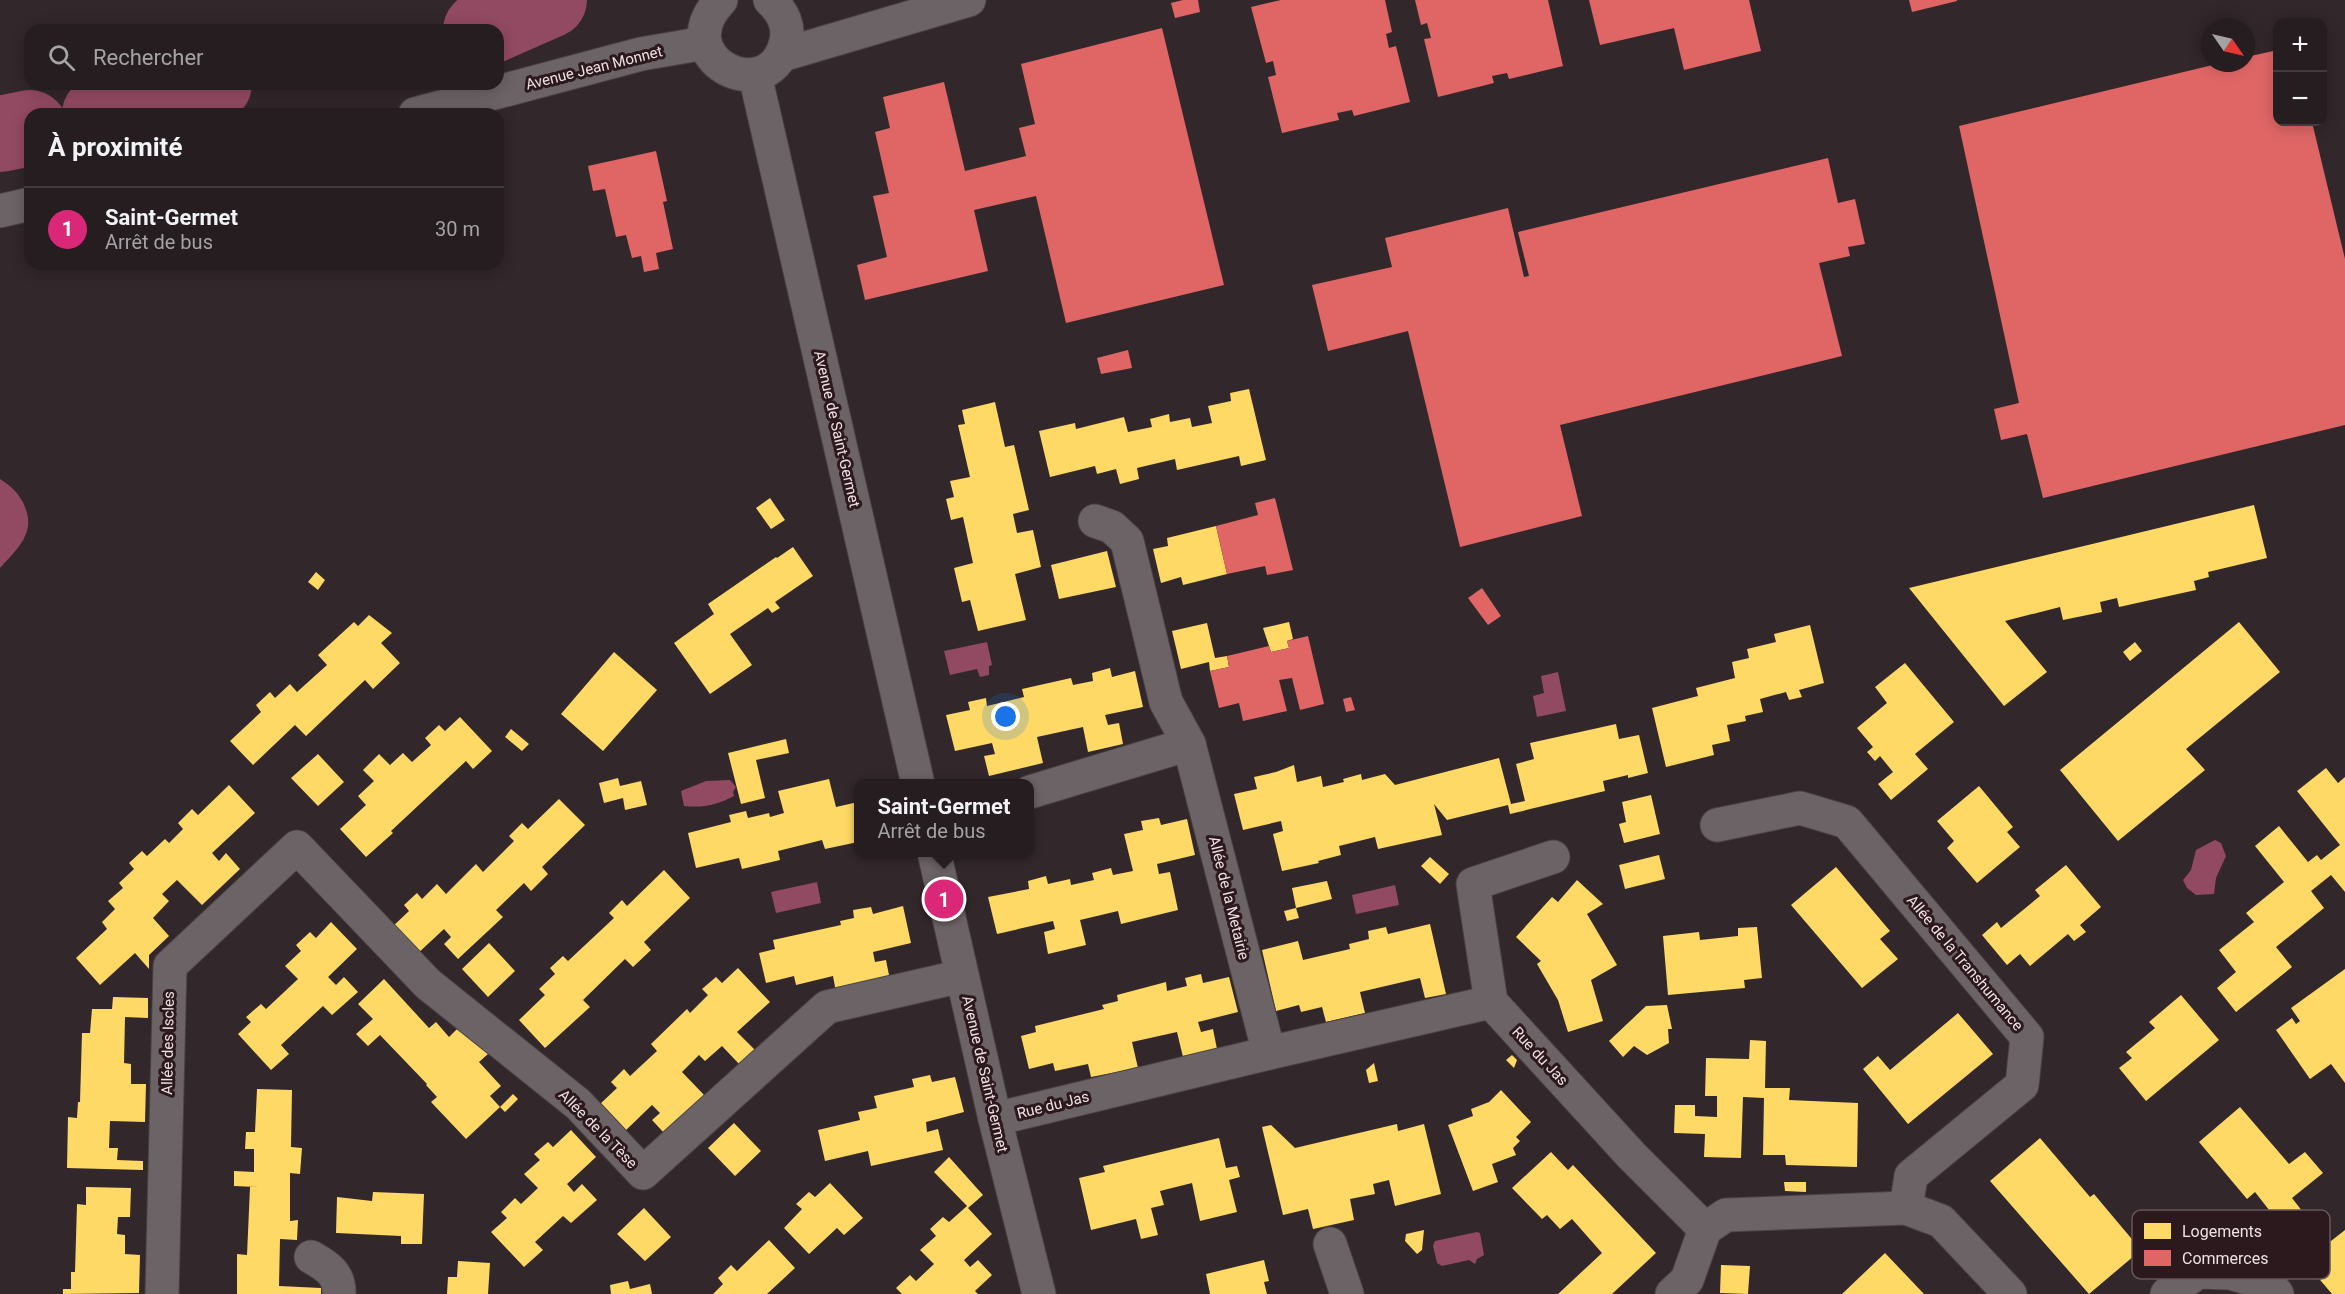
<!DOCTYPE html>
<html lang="fr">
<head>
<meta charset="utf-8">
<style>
  :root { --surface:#261d20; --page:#2e2629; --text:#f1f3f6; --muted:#a4a2a5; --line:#423b3e; --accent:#db2777 }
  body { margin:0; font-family:Roboto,sans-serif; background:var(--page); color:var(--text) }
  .controls { position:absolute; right:18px; top:18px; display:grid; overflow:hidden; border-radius:12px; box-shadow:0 3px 15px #0003 }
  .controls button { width:54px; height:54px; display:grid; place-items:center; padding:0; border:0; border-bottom:2px solid var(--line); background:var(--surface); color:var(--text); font:30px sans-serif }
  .compass { position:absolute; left:2201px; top:18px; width:54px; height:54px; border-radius:50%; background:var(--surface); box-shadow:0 3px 15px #0003; rotate:124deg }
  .you { position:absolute; left:1006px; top:717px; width:21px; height:21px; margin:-15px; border:4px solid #fff; border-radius:50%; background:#1a73e8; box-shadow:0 0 0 9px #1a73e833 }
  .badge { display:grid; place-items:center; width:39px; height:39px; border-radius:50%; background:var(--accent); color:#fff; font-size:20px; font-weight:700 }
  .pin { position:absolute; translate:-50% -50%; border:3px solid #fff; box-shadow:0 2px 6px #0006 }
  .popup { position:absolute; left:854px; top:779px; width:180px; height:78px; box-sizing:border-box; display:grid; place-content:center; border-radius:12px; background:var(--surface); filter:drop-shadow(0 2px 4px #0005); font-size:20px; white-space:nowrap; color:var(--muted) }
  .popup b { font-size:22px; color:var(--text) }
  .popup::after { content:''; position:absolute; left:50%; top:100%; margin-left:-12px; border:12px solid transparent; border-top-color:var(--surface) }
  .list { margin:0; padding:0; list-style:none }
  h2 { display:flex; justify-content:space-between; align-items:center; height:78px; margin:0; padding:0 24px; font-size:26px }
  h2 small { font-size:20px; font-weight:400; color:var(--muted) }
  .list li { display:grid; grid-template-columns:39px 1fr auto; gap:18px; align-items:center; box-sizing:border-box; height:84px; padding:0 24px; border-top:2px solid var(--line) }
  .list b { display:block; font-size:22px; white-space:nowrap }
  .list p { margin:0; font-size:20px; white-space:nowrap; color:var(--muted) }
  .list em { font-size:20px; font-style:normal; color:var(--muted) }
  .icon { flex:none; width:33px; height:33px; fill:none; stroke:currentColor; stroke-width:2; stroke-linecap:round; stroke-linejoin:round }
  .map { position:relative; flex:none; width:2345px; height:1294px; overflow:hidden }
  .search { position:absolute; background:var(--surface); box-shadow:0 3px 15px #0003; left:24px; top:24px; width:480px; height:66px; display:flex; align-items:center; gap:15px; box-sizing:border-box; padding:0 21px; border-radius:18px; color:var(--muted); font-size:22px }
  .panel { position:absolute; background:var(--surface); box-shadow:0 3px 15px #0003; left:24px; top:108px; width:480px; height:162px; border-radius:18px }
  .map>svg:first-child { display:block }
  .water { fill:#924a62 }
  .homes { fill:#ffd966 }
  .shops { fill:#e06666 }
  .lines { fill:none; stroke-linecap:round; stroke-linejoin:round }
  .river { stroke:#924a62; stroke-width:76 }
  .minor-casing { stroke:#4c4345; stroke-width:35 }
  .tertiary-casing { stroke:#4c4345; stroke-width:35 }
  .minor { stroke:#6c6366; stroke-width:33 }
  .tertiary { stroke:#6c6366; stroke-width:33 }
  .labels { text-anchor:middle; stroke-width:6; stroke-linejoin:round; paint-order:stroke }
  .street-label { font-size:15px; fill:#eee1e4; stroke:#2c191e }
  .key { fill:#2c191e; stroke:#665559; stroke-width:1.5 }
  .key-label { font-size:16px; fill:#eee1e4 }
</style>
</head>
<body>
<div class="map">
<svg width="2345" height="1294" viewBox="0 0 2345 1294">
  <rect width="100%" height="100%" fill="#32272a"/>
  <g class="water">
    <path d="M0,479C11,486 20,494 25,507C36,533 17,549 0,568Z"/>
    <polygon points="987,642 992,665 989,666 989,675 980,677 977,669 950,675 944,651"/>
    <polygon points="1558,672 1566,711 1537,717 1533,696 1544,693 1541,676"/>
    <path d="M730,780L736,787L733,792L734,796C717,805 703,808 684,806L681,791L706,781Z"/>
    <polygon points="2215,840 2221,843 2226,856 2216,878 2214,894 2196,895 2187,888 2183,880 2191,870 2196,850"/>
    <polygon points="817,882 821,903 776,913 771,892"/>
    <polygon points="1395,885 1399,905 1356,914 1352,895"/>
    <polygon points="1477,1232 1480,1233 1484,1255 1477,1259 1475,1264 1469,1260 1442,1266 1437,1263 1433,1246 1435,1241"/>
  </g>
  <g class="homes">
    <polygon points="1249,389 1266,460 1241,466 1239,456 1177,470 1175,459 1137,468 1139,479 1120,484 1116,469 1097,474 1095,466 1050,477 1039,431 1075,423 1076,429 1124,417 1128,432 1152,427 1150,419 1169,414 1170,422 1190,418 1192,427 1212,423 1208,406 1231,401 1230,393"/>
    <polygon points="995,402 1005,447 1014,445 1029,510 1013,514 1017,533 1033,530 1041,567 1015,574 1026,620 978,631 970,600 962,602 954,568 973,563 963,517 951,520 946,499 954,497 950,481 970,477 958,425 965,424 962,410"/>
    <polygon points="770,498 785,520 771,529 756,508"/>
    <polygon points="2254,505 2267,558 2208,572 2209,577 2194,581 2196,590 2119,607 2117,598 2100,602 2102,612 2063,620 2060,607 2005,621 2047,672 2004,706 1909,588"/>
    <polygon points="1216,526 1227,574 1183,585 1181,577 1161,583 1153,549 1168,546 1167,538"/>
    <polygon points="793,547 813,576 775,602 780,608 772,613 768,608 730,634 752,665 710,694 674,643 714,614 708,604 776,557 777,558"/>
    <polygon points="1107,551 1116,587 1059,599 1051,565"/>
    <polygon points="316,572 325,580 318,590 308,582"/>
    <polygon points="369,615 392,633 381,643 400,663 373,689 365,680 306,736 295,725 253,765 230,741 261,712 256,705 270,692 275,698 290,684 297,692 327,665 318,655 354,622 358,626"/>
    <polygon points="1289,622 1293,639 1287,641 1289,648 1271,652 1263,628"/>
    <polygon points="2239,622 2280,672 2186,749 2205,770 2118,841 2060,770"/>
    <polygon points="1207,623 1215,658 1227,656 1229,667 1210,671 1209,662 1181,669 1172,631"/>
    <polygon points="1810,625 1824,683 1799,690 1802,697 1789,700 1786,692 1760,699 1763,712 1745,716 1746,721 1727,725 1730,741 1712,745 1714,755 1666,767 1652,708 1698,696 1696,688 1735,678 1732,662 1749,658 1747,649 1776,642 1774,634"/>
    <polygon points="2135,642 2142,651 2130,661 2123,652"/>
    <polygon points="614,652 657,690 603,751 561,714"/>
    <polygon points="1905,663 1954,722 1915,754 1928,769 1891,800 1878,784 1893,772 1880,756 1875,761 1867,752 1873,747 1857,728 1887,703 1875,687"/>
    <polygon points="1110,668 1112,677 1135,671 1143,707 1105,715 1108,725 1119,723 1123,744 1088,752 1083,727 1037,737 1043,763 989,776 984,756 995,754 992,743 955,751 946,715 970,710 968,702 986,698 987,706 1024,697 1022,689 1071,678 1073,685 1093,681 1092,673"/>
    <polygon points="460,717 492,751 473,769 466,761 391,831 393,833 366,857 340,829 366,805 358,796 374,781 363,770 379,754 390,765 403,753 412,762 431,745 425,738 439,725 445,731"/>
    <polygon points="1616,724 1619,739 1639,735 1648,773 1628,778 1628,775 1603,781 1605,791 1510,814 1508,805 1447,820 1434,804 1442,835 1378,849 1375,837 1339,846 1341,855 1318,861 1319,863 1282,871 1273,834 1283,831 1281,821 1243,830 1234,794 1257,789 1254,777 1276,772 1294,765 1297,782 1321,776 1323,787 1344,782 1343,779 1361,774 1362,780 1385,774 1395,785 1499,758 1511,804 1525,801 1516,764 1534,759 1530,743"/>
    <polygon points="511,729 529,744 522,751 505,737"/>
    <polygon points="786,739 789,753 756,760 765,798 741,804 728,753"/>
    <polygon points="318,754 344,782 318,806 291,778"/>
    <polygon points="2326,768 2338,783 2345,777 2345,892 2331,875 2311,891 2324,908 2276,947 2292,967 2236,1012 2217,988 2236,972 2219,950 2254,922 2246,913 2284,882 2255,846 2279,826 2308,862 2317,855 2321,860 2340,845 2297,791"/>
    <polygon points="618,778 620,786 641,781 647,805 625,810 623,798 604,803 599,783"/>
    <polygon points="829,779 836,807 858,802 858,842 825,849 822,840 778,851 780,860 742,869 739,858 696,868 688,833 731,822 729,815 746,811 748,818 769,813 770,817 784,813 778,791"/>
    <polygon points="229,785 255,813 212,853 219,861 226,853 240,869 202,905 177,880 162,894 169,901 153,918 169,936 149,955 149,969 135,953 100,985 76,958 107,929 102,922 115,909 108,901 123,888 119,883 134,869 129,863 142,851 147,856 165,839 169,843 183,829 178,823 192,809 198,815"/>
    <polygon points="1979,786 2013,827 2007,832 2020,847 1977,883 1947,848 1954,841 1937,821"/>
    <polygon points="1651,795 1660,834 1624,843 1619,824 1626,822 1622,802"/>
    <polygon points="559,799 585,825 542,867 548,874 531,891 524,883 496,910 503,917 458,959 444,944 451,937 444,929 415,956 390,929 409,911 404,905 417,893 422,899 437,884 446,894 476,864 483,872 514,841 509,836 522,823 528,829"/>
    <polygon points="1159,818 1161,825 1187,819 1195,855 1157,864 1159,874 1170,872 1178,910 1121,924 1118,911 1080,920 1086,945 1048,954 1044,932 1055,929 1053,921 997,934 988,897 1029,889 1028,881 1046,876 1048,884 1070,879 1071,885 1094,880 1092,873 1111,868 1113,875 1133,871 1124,834 1143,830 1141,821"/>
    <polygon points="1659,855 1665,879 1625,889 1619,865"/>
    <polygon points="1430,857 1449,874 1440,884 1421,866"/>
    <polygon points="2066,865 2101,907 2080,925 2086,932 2074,941 2068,934 2030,966 2020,954 2007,965 1982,935 1997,922 2001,928 2040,896 2035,890"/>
    <polygon points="1836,867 1890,931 1880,939 1898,959 1862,988 1791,905"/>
    <polygon points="664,870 690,898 644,942 651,950 633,967 625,959 583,1000 590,1007 545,1048 519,1020 545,995 539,989 555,974 550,968 563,956 568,961 614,918 609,913 622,900 627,906"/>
    <polygon points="1577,880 1603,904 1587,914 1617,965 1591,980 1603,1021 1568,1032 1558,1000 1537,964 1541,961 1516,937 1552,897 1558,902"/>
    <polygon points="1327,881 1332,899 1296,908 1292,888"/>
    <polygon points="903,906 911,943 873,952 875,962 886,960 890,980 836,992 833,976 796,985 794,976 766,983 759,953 775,949 773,940 841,925 840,921 854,918 853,910 871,907 873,914"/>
    <polygon points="1296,908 1299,918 1287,921 1284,911"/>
    <polygon points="331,922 357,949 328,977 336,985 344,977 358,992 332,1015 323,1006 281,1045 289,1054 271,1070 238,1034 251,1022 246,1017 261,1004 266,1009 298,979 285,966 301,951 296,945 310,932 316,938"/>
    <polygon points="1430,924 1446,994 1425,998 1420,978 1360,992 1365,1013 1326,1022 1322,1007 1301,1012 1299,1005 1276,1011 1262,950 1298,941 1303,960 1350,949 1349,944 1369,939 1368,931 1386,927 1388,934"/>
    <polygon points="1757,927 1762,978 1744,980 1745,988 1668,995 1663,936 1699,932 1700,940 1738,936 1738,928"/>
    <polygon points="489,943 515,971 488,997 462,969"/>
    <polygon points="738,968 770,1002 737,1032 755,1050 740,1065 722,1046 705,1061 699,1055 682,1072 706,1097 665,1134 652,1120 660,1113 652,1105 624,1132 599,1105 617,1088 611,1082 624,1069 630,1076 657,1051 651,1044 687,1009 690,1013 708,995 702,989 716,977 722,983"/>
    <polygon points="2345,969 2345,1083 2331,1064 2310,1079 2276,1030 2292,1018 2296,1024 2300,1021 2291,1008"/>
    <polygon points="1201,974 1203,983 1229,977 1238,1012 1198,1022 1201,1032 1213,1029 1217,1049 1183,1057 1177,1032 1132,1042 1138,1068 1091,1077 1088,1064 1055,1071 1053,1063 1029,1069 1021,1036 1036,1032 1035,1026 1104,1009 1102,1005 1118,1001 1117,995 1166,982 1167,991 1187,986 1185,978"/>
    <polygon points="384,979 429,1028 436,1022 449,1037 461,1025 488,1054 479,1062 501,1086 490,1096 500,1107 466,1139 431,1102 437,1097 426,1085 427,1084 380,1035 368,1046 356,1034 373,1019 358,1004"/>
    <polygon points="2181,995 2219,1040 2146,1101 2119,1068 2132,1058 2126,1052 2155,1028 2149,1022"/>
    <polygon points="113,997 148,998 148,1018 125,1017 124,1063 131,1064 131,1084 146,1084 145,1122 110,1121 109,1148 118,1148 117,1160 143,1161 143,1170 67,1168 68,1117 77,1118 78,1102 80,1102 82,1033 90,1033 92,1009 112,1009"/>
    <polygon points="1667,1005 1672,1029 1668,1029 1669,1043 1647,1055 1634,1046 1623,1057 1609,1041 1646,1006"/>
    <polygon points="1958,1013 1993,1054 1908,1124 1863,1069 1878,1056 1890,1070"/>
    <polygon points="1750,1040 1766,1041 1765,1088 1790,1088 1789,1100 1858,1103 1857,1167 1786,1165 1785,1155 1763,1155 1764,1098 1743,1097 1741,1158 1704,1157 1705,1134 1674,1133 1675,1105 1695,1105 1695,1116 1717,1117 1717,1096 1705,1096 1706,1058 1749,1059"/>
    <polygon points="1512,1055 1517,1060 1514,1068 1506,1060"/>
    <polygon points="1374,1063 1378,1081 1369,1083 1366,1070"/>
    <polygon points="930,1075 932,1082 955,1077 964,1112 926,1122 927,1132 938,1129 943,1150 871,1166 868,1151 825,1161 818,1130 860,1120 858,1112 877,1108 874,1096 914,1087 912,1079"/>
    <polygon points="257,1089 292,1090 291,1147 302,1148 300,1174 290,1173 290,1221 298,1220 297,1240 280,1239 279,1286 321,1288 321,1294 237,1294 237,1254 247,1255 250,1187 258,1187 234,1186 234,1171 254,1172 254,1149 245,1149 246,1132 255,1132"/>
    <polygon points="1501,1090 1531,1122 1516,1137 1520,1141 1513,1148 1516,1155 1492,1164 1498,1182 1473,1191 1448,1125 1473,1116 1471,1109 1489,1102"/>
    <polygon points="513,1094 518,1099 505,1112 500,1107"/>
    <polygon points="2240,1107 2289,1164 2305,1152 2323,1173 2292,1198 2306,1216 2276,1241 2262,1224 2273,1215 2255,1192 2247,1199 2199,1142"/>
    <polygon points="734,1123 761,1151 735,1176 708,1148"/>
    <polygon points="1397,1124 1398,1131 1424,1124 1441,1194 1395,1206 1389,1180 1373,1184 1375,1194 1350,1199 1354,1220 1313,1229 1308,1209 1283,1215 1262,1127 1271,1125 1295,1148"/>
    <polygon points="571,1130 596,1157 567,1184 574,1192 582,1184 597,1200 571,1223 563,1216 535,1242 543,1250 524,1267 491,1232 507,1218 501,1212 515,1198 521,1204 538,1188 524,1174 540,1160 534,1154 548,1142 553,1147"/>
    <polygon points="1219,1138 1226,1168 1237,1166 1240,1177 1229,1180 1237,1212 1200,1221 1192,1183 1160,1191 1164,1205 1151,1208 1158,1235 1141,1239 1136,1219 1091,1230 1079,1178 1105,1172 1103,1166"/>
    <polygon points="2040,1138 2090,1197 2094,1194 2141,1250 2089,1294 1990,1181"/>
    <polygon points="1551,1152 1568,1170 1573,1165 1656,1253 1612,1294 1558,1294 1602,1253 1572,1219 1560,1229 1547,1215 1542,1219 1512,1188"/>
    <polygon points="949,1157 983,1195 968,1208 992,1234 964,1260 970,1267 978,1260 992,1275 975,1291 978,1294 902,1294 896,1288 910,1275 916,1281 934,1264 920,1250 936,1236 930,1229 943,1217 949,1222 967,1206 934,1172"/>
    <polygon points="1784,1182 1806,1182 1806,1192 1785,1191"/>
    <polygon points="830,1183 863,1218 844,1235 837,1228 809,1254 784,1228 802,1209 796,1204 809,1192 815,1197"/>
    <polygon points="86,1187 131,1188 130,1217 118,1217 117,1234 125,1235 125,1254 140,1255 139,1293 63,1294 63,1289 71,1289 71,1272 75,1272 77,1204 86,1205"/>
    <polygon points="373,1192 424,1194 422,1244 401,1244 401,1236 336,1233 337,1197 372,1201"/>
    <polygon points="644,1208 671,1237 645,1261 617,1234"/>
    <polygon points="1424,1230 1422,1250 1417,1254 1405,1241 1406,1234"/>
    <polygon points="2345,1230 2345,1294 2332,1294 2299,1255 2323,1233 2331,1241"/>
    <polygon points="769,1240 795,1268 767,1294 713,1294 723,1284 718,1278 731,1265 737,1271"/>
    <polygon points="1885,1253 1924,1294 1842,1294"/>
    <polygon points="1264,1260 1269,1281 1264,1282 1267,1294 1210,1294 1206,1274"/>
    <polygon points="458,1261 490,1263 488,1294 447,1294 448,1277 457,1277"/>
    <polygon points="1721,1265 1750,1266 1748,1294 1720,1293"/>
    <polygon points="628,1281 630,1289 650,1284 652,1294 611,1294 610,1285"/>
  </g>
  <g class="shops">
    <polygon points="1183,0 1198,0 1200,12 1175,18 1171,3"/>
    <polygon points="1281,0 1385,0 1392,32 1386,34 1389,48 1396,46 1410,102 1354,116 1352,110 1337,113 1339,120 1282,133 1268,77 1276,75 1273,61 1266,63 1251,7"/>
    <polygon points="1415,0 1548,0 1563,66 1509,79 1507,73 1492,76 1494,83 1438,97 1424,39 1431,38 1427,23 1421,25"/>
    <polygon points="1589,0 1749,0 1761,51 1684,70 1674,28 1600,45"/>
    <polygon points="1909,0 1957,0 1957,1 1912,12"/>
    <polygon points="1162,28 1224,285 1066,323 1036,196 974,210 988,271 865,300 857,265 887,257 873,196 889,193 875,132 890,128 883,97 944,82 965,171 1026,156 1019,128 1035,124 1021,64"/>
    <polygon points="2278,50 2278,122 2312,122 2345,259 2345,425 2043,498 2027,434 2001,440 1994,409 2019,403 1959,126 2221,63 2246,63 2246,57"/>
    <polygon points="656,151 667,201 663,202 673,249 656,253 659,269 644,272 641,256 632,258 626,235 616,237 605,189 593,191 588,166"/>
    <polygon points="1828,158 1838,203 1855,199 1865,244 1848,247 1850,256 1819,263 1842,356 1560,425 1582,516 1460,547 1408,331 1328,351 1312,285 1392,267 1385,238 1508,208 1524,277 1529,276 1518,232"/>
    <polygon points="1128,350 1132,368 1101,374 1097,358"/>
    <polygon points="1275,498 1293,570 1267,575 1265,566 1227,574 1216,526 1258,515 1255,503"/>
    <polygon points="1482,588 1501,616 1488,625 1468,598"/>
    <polygon points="1308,636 1324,704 1300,710 1292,678 1279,680 1287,711 1243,721 1239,703 1219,708 1210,671 1229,667 1227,656 1269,646 1271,652 1289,648 1287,641"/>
    <polygon points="1351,697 1355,710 1346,712 1343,699"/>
  </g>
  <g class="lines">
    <g class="river">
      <polyline points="481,30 549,0"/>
      <polyline points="100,114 214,84"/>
      <polyline points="0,134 30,128"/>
    </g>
    <g class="minor-casing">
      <g id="minor">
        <polyline points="755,75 918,784"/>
        <polyline points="1095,521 1112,527 1127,541 1166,702 1189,744 1269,1053"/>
        <polyline points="1030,792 1189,744"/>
        <polyline points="1717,825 1800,808 1847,822 2027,1037 2022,1085 1911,1176 1906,1208"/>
        <polyline points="934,852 995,1119 1039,1294"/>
        <polyline points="1491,1002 1473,884 1553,857"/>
        <polyline points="995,1119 1269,1053 1491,1002 1632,1156 1705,1229 1726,1215 1906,1208 1941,1221 2010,1294"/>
        <polyline points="1330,1244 1347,1294"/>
        <path d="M311,1257C327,1266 340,1274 339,1294"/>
        <polyline points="162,1294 170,966 297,847 428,984 578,1104 643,1173 827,1007 962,976"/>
        <polyline points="1672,1294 1687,1280 1705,1229"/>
        <polyline points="2167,1294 2198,1272 2230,1273 2269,1284 2277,1294"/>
      </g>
    </g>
    <g class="tertiary-casing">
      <g id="tertiary">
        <path d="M721,0C665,58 767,109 785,45C791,27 783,12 770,0"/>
        <polyline points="782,55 969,0"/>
        <polyline points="415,114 641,54 705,43"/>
        <polyline points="0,211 30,204"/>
      </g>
    </g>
    <use href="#minor" class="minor"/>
    <use href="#tertiary" class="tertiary"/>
  </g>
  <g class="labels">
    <g class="street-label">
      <text transform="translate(594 68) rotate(-14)" y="5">Avenue Jean Monnet</text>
      <text transform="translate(837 429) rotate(77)" y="5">Avenue de Saint-Germet</text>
      <text transform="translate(1229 898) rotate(76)" y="5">Allée de la Metairie</text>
      <text transform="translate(1965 963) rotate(50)" y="5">Allée de la Transhumance</text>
      <text transform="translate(168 1043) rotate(-89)" y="5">Allée des Iscles</text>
      <text transform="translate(1540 1056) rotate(47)" y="5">Rue du Jas</text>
      <text transform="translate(985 1074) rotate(77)" y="5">Avenue de Saint-Germet</text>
      <text transform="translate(1053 1105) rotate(-14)" y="5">Rue du Jas</text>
      <text transform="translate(598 1129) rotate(45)" y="5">Allée de la Tèse</text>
    </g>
  </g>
  <rect x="2132" y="1210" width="198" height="69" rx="9" class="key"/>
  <rect x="2144" y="1223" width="27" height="16" fill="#ffd966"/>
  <rect x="2144" y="1250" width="27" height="16" fill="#e06666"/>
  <g class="key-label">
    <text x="2182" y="1237">Logements</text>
    <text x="2182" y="1264">Commerces</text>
  </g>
</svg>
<div class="controls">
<button>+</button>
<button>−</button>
</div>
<svg class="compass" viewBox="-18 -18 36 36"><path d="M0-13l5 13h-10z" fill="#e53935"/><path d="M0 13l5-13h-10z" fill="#a4a2a5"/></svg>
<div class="you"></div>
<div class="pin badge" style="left:944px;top:899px">1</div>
<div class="popup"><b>Saint-Germet</b>Arrêt de bus</div>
<div class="search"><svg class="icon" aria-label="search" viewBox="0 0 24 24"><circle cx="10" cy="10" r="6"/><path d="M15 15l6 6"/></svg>Rechercher</div>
<section class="panel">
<h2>À proximité<small></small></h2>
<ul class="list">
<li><span class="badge">1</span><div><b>Saint-Germet</b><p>Arrêt de bus</p></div><em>30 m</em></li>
</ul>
</section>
</div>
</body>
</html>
